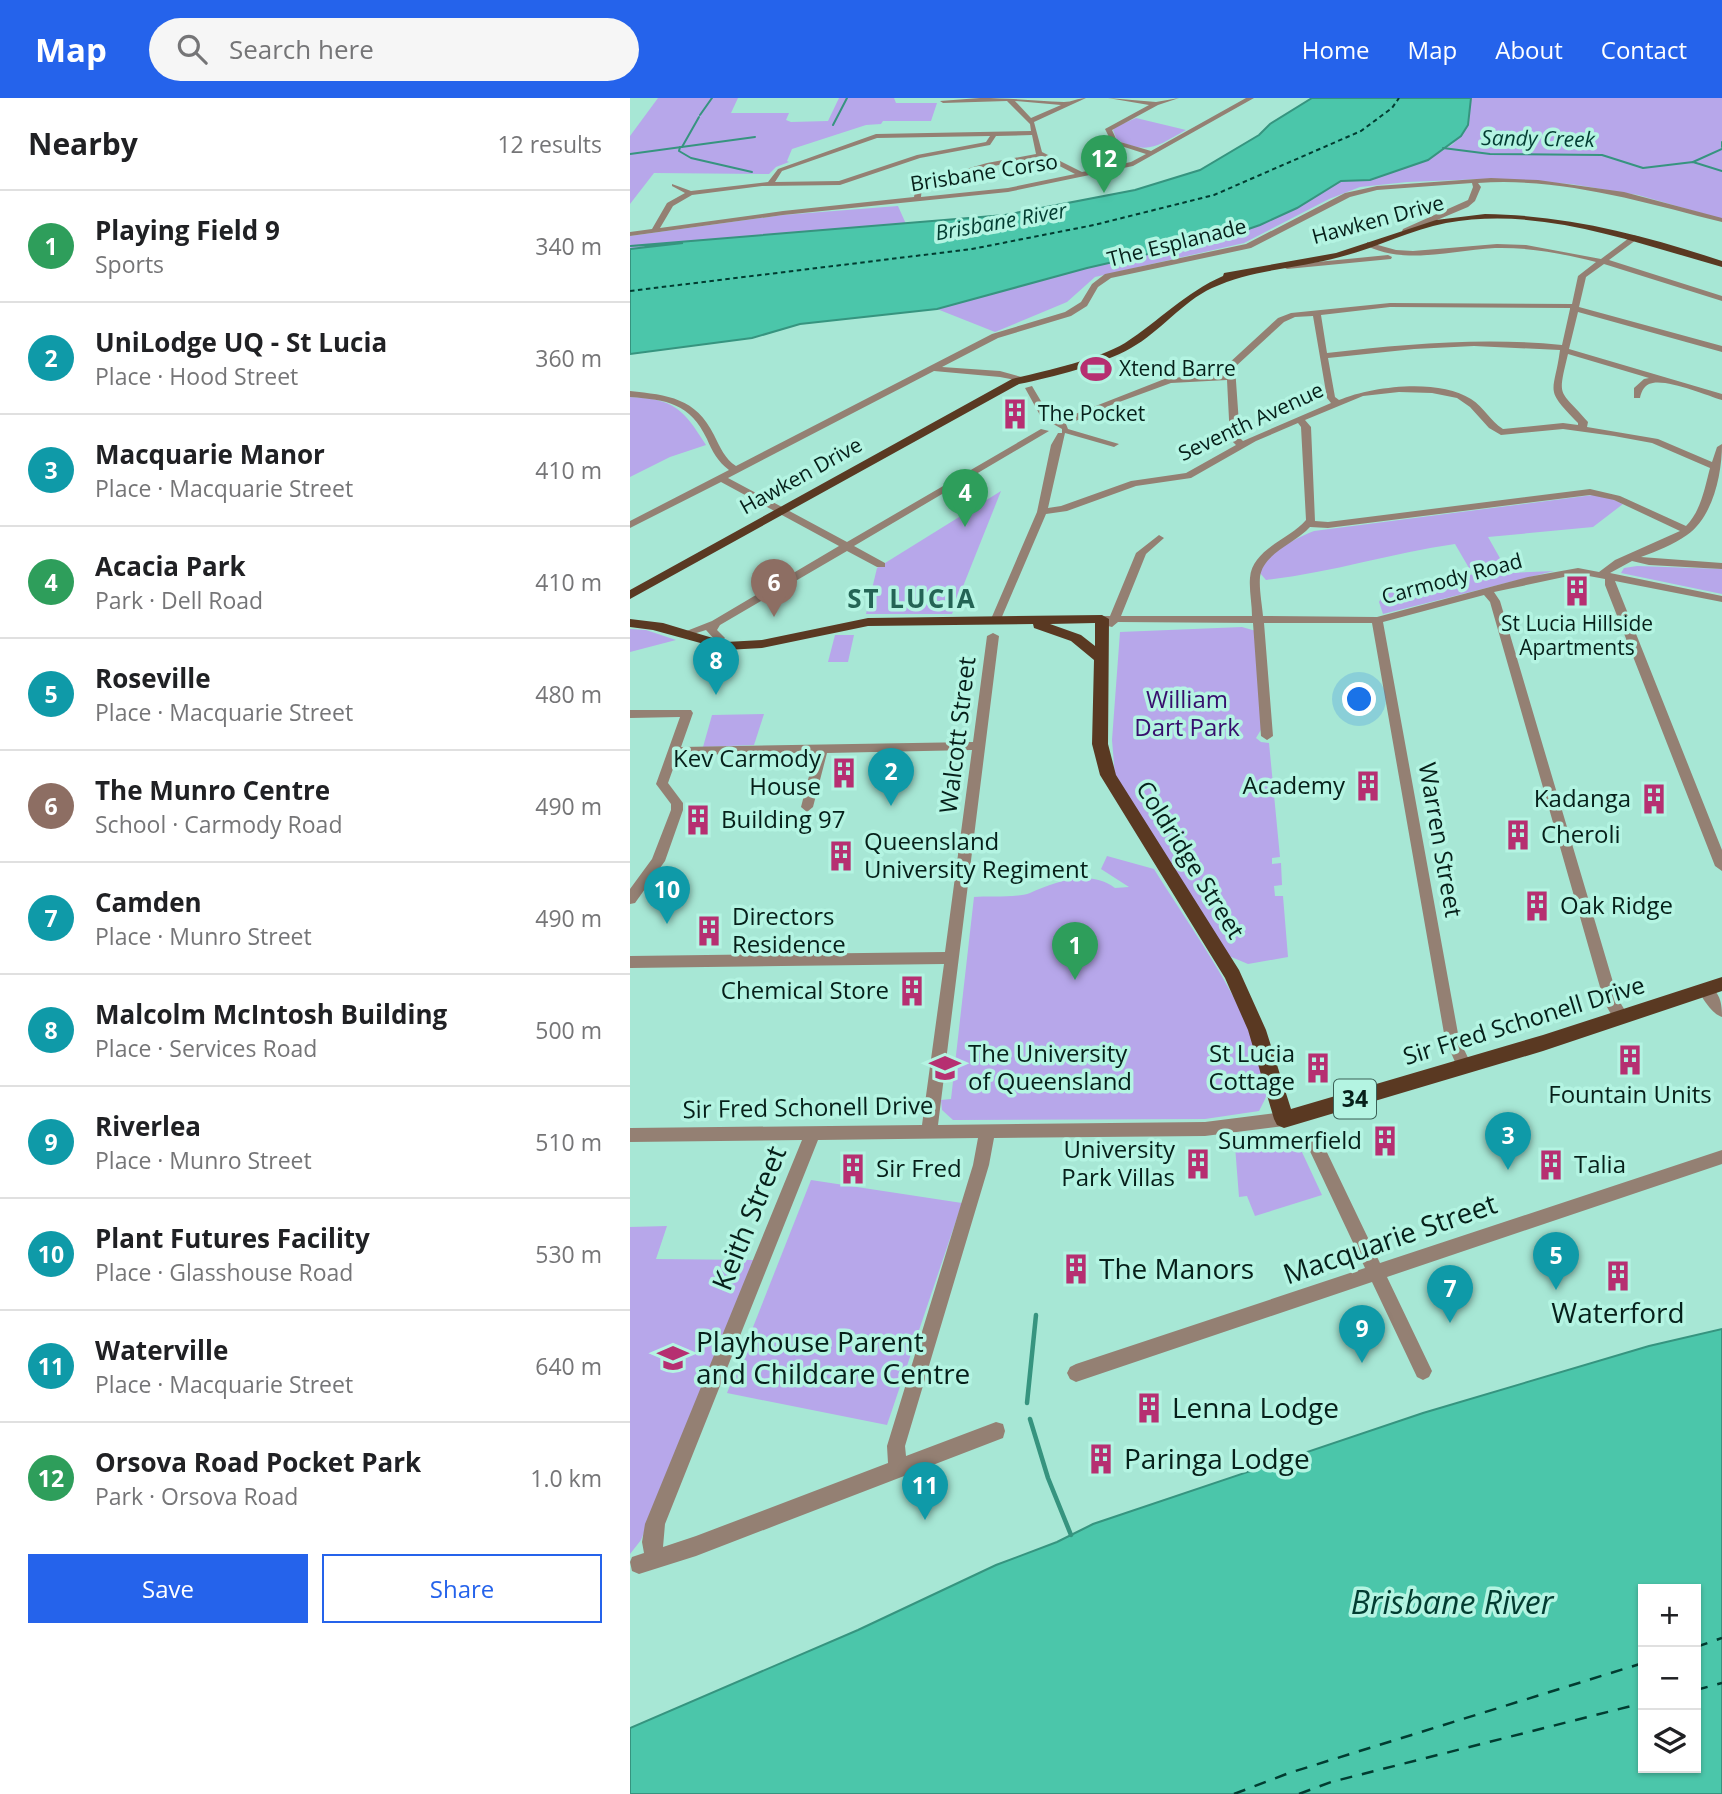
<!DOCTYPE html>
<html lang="en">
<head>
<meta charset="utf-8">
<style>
  :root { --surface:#fff; --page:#f6f6f6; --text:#202124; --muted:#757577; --line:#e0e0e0; --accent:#2563eb }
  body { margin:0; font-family:"Open Sans",sans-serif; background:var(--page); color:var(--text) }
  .controls { position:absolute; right:21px; bottom:21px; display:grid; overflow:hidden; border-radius:0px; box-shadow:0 2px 5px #0004 }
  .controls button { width:63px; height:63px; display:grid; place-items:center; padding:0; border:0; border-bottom:2px solid var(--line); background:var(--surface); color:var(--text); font:35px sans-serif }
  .you { position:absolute; left:730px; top:602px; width:24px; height:24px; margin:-18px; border:5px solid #fff; border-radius:50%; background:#1a73e8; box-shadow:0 0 0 10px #1a73e833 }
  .badge { display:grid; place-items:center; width:46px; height:46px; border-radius:50%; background:var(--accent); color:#fff; font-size:23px; font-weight:700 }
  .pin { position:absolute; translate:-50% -58px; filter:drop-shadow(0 2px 4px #0008) }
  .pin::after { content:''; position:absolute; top:37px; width:24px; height:21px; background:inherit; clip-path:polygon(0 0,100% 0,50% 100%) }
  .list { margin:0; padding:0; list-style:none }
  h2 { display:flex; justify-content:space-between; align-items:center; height:91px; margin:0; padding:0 28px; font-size:30px }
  h2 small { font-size:23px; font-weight:400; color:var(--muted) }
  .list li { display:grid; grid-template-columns:46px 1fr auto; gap:21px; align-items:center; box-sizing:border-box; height:112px; padding:0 28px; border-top:2px solid var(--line) }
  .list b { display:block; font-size:26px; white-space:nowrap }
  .list p { margin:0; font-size:23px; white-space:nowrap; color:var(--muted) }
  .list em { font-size:23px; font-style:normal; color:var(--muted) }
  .actions { display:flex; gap:14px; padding:21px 28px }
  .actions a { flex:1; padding:16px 0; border:2px solid var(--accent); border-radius:0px; text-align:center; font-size:24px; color:var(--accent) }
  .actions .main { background:var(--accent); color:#fff }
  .icon { flex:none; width:38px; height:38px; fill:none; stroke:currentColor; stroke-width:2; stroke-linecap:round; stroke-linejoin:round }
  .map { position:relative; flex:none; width:1092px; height:1696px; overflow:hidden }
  header { display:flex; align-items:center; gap:42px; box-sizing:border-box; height:98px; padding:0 35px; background:var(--accent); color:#fff }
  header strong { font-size:33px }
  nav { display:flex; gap:38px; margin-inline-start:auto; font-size:24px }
  .search { width:490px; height:63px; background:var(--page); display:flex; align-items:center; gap:18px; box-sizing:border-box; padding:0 24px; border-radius:38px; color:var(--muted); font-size:26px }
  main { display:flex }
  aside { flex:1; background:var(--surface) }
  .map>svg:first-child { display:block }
  .green { fill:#b7a7ea }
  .water { fill:#4bc6aa; stroke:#36947f; stroke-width:2; fill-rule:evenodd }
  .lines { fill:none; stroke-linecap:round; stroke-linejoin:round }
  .stream-far1 { stroke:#36947f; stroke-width:2 }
  .stream { stroke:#36947f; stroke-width:4.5 }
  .ferry-far1 { stroke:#023c31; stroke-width:2; stroke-dasharray:4.5 3.5; stroke-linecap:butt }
  .ferry { stroke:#023c31; stroke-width:2.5; stroke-dasharray:12 10; stroke-linecap:butt }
  .minor { fill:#948073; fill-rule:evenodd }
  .major { fill:#5a3922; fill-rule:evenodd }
  .labels { text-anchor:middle; stroke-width:7; stroke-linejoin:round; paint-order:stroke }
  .far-water-label { font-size:21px; font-style:italic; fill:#023c31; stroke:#b4f4e2 }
  .far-street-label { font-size:21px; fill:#06201a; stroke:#b4f4e2 }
  .far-poi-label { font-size:21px; fill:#06201a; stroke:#b4f4e2; text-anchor:start }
  .shield { fill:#b4f4e2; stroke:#3a6056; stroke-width:2 }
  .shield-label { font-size:23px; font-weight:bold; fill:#06201a }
  .park-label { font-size:24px; fill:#370e6d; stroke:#b4f4e2 }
  .street-label { font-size:24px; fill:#06201a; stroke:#b4f4e2 }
  .poi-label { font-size:24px; fill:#06201a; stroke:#b4f4e2; text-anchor:start }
  .far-district-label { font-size:26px; font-weight:bold; letter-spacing:2px; fill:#246455; stroke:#b4f4e2 }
  .near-street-label { font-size:28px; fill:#06201a; stroke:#b4f4e2 }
  .near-poi-label { font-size:28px; fill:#06201a; stroke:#b4f4e2; text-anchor:start }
  .near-water-label { font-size:32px; font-style:italic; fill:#023c31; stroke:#b4f4e2 }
</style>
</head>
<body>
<header>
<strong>Map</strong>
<div class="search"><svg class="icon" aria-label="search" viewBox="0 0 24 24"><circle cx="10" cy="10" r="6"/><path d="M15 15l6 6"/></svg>Search here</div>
<nav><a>Home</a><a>Map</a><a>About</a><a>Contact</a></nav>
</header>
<main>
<aside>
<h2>Nearby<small>12 results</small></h2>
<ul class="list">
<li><span class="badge" style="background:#2e9e5b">1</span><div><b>Playing Field 9</b><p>Sports</p></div><em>340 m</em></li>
<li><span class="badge" style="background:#0f9aa8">2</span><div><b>UniLodge UQ - St Lucia</b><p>Place · Hood Street</p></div><em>360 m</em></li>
<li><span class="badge" style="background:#0f9aa8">3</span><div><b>Macquarie Manor</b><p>Place · Macquarie Street</p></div><em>410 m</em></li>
<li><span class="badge" style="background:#2e9e5b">4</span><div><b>Acacia Park</b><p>Park · Dell Road</p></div><em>410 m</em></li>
<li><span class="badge" style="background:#0f9aa8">5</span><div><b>Roseville</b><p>Place · Macquarie Street</p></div><em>480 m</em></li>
<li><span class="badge" style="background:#8d6e63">6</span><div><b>The Munro Centre</b><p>School · Carmody Road</p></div><em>490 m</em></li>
<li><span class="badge" style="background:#0f9aa8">7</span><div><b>Camden</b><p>Place · Munro Street</p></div><em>490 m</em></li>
<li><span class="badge" style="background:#0f9aa8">8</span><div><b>Malcolm McIntosh Building</b><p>Place · Services Road</p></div><em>500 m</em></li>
<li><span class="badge" style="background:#0f9aa8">9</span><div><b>Riverlea</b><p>Place · Munro Street</p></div><em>510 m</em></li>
<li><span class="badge" style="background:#0f9aa8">10</span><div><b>Plant Futures Facility</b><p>Place · Glasshouse Road</p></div><em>530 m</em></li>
<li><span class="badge" style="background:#0f9aa8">11</span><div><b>Waterville</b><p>Place · Macquarie Street</p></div><em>640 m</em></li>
<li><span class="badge" style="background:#2e9e5b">12</span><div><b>Orsova Road Pocket Park</b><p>Park · Orsova Road</p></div><em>1.0 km</em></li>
</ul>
<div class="actions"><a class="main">Save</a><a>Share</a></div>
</aside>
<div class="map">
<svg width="1092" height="1696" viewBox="0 0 1092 1696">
  <rect width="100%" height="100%" fill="#a7e7d5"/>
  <g class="green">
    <polygon points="28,0 108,0 101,15 159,15 156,22 161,24 198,23 209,0 264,0 266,5 307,5 301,23 253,23 251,26 236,27 162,51 157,63 159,64 146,69 139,76 24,75 0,106 0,38"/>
    <polygon points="841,0 1092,0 1092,121 1008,97 941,86 853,81 777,84 730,89 699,101 614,145 465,179 437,204 365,234 307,211 170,226 122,240 0,256 0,250 146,227 308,211 457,170 601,137 630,127 711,83 732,83 798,62 823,46 838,27"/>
    <path d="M506,20L556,32C527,48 519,57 487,42L483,32L485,29Z"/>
    <polygon points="268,108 276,126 274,129 22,147 0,151 0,138 153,117"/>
    <path d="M0,299C45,301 53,311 76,347L40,359L0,379Z"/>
    <polygon points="371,393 322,516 236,516 247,470"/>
    <path d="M963,397L978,399L993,406L963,429L858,439L875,469L839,470L825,446C761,455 700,475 636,482L630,475C634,456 666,440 684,433Z"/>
    <polygon points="1007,468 1092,471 1092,496 991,475 994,470"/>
    <polygon points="924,473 753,516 749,504 752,498 759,495 812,478"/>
    <polygon points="612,529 626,533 632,630 626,640 631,644 639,645 650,759 642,760 642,766 651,765 652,787 644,788 645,798 653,798 658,859 618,866 599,858 485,678 482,642 490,534"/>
    <polygon points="0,531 16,532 46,542 0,554"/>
    <polygon points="205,537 224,537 218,564 198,564"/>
    <polygon points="134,616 124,647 73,649 82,617"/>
    <path d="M477,758L524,771C562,833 629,920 637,993C637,999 632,1007 629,1013L575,1021L323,1022L312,1012L311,1002L321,1001L344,799C358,798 388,800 400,795C425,784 460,771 485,790L499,789L471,771Z"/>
    <polygon points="664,1037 692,1097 625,1118 617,1098 609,1099 605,1048"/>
    <polygon points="181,1082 332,1105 257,1327 97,1295"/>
    <polygon points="37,1128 26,1161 125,1162 11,1442 0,1456 0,1129"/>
  </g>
  <g class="water">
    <polygon points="682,0 841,0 838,27 831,38 798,62 740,82 711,83 667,110 630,127 601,137 457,170 307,211 170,226 122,240 0,256 0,151 53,145 0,148 375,117 505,92 570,72 629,37 640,26"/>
    <path d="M1092,1231V1696H0V1630L228,1532L366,1467L427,1444L463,1426L793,1315L1019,1248ZM1013,1491H1066V1670H1013Z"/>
  </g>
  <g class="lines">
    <g class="stream-far1">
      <polyline points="70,17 82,0"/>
      <polyline points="203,27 217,0"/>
      <polyline points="1092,44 1092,49"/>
      <polyline points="50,49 49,53 61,60 122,74"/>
      <polyline points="52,49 69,19"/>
      <polyline points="813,50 860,56 972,57 1013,70 1063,64 1092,73"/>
      <polyline points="0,56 125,39"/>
      <polyline points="1063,64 1092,51"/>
    </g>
    <g class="stream">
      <polyline points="397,1305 406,1217"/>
      <polyline points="400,1321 418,1380 441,1437"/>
    </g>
    <polyline class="ferry-far1" points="0,193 342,151 464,127 584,97 731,33 762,10 769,0"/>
    <g class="ferry">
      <polyline points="1066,1549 1092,1540"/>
      <polyline points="1066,1592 1092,1585"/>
      <polyline points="604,1696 659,1675 1013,1565"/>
      <polyline points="669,1696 701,1684 1013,1605"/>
    </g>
    <g class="minor">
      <path d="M350,0C379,0 406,3 434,4C442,4 448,0 456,0L404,24L412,54L452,74L501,64L516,56L482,45L475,31L519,7L478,0L526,4L549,0L528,7L482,32L487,43L521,53L616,0H624L503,68L378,94L153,117L0,138V134L22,131L37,105L55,95L42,88V86L61,93L138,84L148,71L246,36L401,33L400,26L377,3L313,5L310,3ZM385,3L431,7L401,20ZM402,37L406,56L357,65L291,84L286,87L284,99L153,113L30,130L43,108L62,97L132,88L210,87L290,60L360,47L366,38ZM360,38L356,44L287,57L209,83L145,84L152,73L247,40ZM412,59L445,76L378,90L291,99L292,88L295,86L358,69Z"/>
      <path d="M861,80L908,82L994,94L1092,120V124C1013,104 931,79 848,85L851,89L845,103L838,109L776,135L772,133L773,131L838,102L843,89L842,85L747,92L720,99L621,150L481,180L468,189L457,208L441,218L368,240L312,269L370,273L395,280V284L370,279L304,273L98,380L217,444L411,331L419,333L224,448L255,465V469H247L217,453L90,527L87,532L95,540L93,542H85L76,532L60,537L54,534L82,523L209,448L91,384L0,430V423L99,372C88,364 82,353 77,341C60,305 37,302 0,299V293C38,297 66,300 84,337C90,349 95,361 106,368L362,236L435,214L451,204L462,186L475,176L616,146L715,95L747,88Z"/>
      <path d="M1003,137L1010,139L979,162L1092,198V203L974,166L956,179L949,209L1092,248V254L948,214L939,251L1092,296V302C1076,297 1033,279 1019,286C1013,289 1011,295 1010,300H1004V290L1014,281L1019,280L938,256C927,302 929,290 958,324L957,329L1028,341L1082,364L1087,349L1092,346C1092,376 1083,419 1057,437C1043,447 1027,453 1011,459L1092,465V471L1019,467L1002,463L980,475L1092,498V504L985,483L1092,752V773L1085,768L975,487V481L948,476L864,494L870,503L988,901L999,919L997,923C985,927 979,913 974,903L860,504L854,497L753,524L829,941L842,968L839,973L834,974L829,973L815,941L742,525H634L643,638L637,642L631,638L623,525L488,524L482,529L478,528L477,524L468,523L467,521L472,518H480L506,455L529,437L534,440L516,456L491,518H622C622,506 619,492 620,480C622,451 660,441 676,422L671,329L668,325L626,343L561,380L506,388L437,413L416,416L371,521L366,524L361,521L407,414L421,347L428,335H432V331L411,319L395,290L402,288L418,315L430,322L537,280L597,277L598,266L648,220L661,215L760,205L942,206L948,178L966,164C934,156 899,149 865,150C823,152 777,167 737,148V144L766,152L783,153L867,146L896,147L971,161ZM760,209L940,210V211L932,247C853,239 776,246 697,255L691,217ZM683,218L697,300L701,305L613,343L610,340L605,269L654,224L665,219ZM844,248L930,252C924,297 913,289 948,325V327L933,325L873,331C860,323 854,309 841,301C809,280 742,288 709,302L705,299L698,260L784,251ZM597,282L600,341L606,347L556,375L501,383L431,408L418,410L435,335L484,349L489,346L438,331L436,326L472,314L481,307L541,285ZM769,294L802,295L827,300L840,309L859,330L871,337L933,331L984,338L1022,345L1080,370C1075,389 1071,413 1056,428L990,398L960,391L698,424L685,423L681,329L675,322L733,298ZM960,397L984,402L1050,433L985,462L969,474L948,470L898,479L747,519L633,518C632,506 629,491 630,479C633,455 666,445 680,429L698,430Z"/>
      <polygon points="758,157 762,159 761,161 657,171 653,169 657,167"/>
      <path d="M363,535L369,538L308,1027L575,1024L654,1014L660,1016L662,1021L660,1026L654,1028L575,1038L364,1040L359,1067L275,1348L276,1358L366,1324L373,1326L375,1333L373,1340L66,1458L9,1476L2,1473L0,1464L2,1459L14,1455L12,1444L15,1426L172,1042L0,1044V1030L292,1027L314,866L0,870V858L315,854L342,652L197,655L183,709L177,714L171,709L185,655L48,657L38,685L53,705V712L35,763L5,805L0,806V791L22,761L41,712V706L26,686L50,619L0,620V612H61L63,615L51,649L343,644L357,538ZM348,1040L343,1067L257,1348L258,1365L66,1438L33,1449L35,1426L188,1042Z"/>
      <path d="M1075,886C1090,892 1092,905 1092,919C1082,916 1073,901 1068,892L1070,888Z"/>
      <polygon points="686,1042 692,1044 750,1165 1092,1052 1092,1066 757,1179 802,1273 799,1279 793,1282 787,1279 742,1184 446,1284 440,1281 437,1275 440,1269 446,1266 735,1170 678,1049 680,1044"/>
    </g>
    <g class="major">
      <path d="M855,116C937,117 1014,137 1092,163V169C1002,144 912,108 816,125C780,132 746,150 710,159C666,171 623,171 582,190C552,204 530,234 501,250C471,267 423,279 389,286L0,501V492L382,281C414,273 467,262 495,245C529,223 556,194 593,178L594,175L706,155L806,122Z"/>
      <path d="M472,517L479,521L478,646L486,677L609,872L636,932L661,1011L913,937L1092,879V893L913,953L654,1030L647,1027L644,1021L618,932L595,880L470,677L462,646L464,562L441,543L404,530L403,526L238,528L132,550L96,552L23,532L0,529V521L33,525L96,544L132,542L238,520ZM465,525V548L451,537L420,526Z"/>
    </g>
  </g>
  <defs>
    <g id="stadium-bare" transform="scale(2.415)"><path d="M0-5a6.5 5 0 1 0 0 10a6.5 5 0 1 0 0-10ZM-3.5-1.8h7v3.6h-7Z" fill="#b62f71" stroke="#b4f4e2" stroke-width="2.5" paint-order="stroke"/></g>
    <g id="building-bare" transform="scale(2.415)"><path d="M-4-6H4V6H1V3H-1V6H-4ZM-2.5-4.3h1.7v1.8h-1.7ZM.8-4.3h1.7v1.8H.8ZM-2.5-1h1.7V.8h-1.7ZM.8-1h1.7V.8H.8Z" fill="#b62f71" stroke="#b4f4e2" stroke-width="2.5" paint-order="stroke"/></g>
    <g id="university-bare" transform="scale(2.415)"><path d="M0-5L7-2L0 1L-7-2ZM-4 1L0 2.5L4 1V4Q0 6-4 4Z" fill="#b62f71" stroke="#b4f4e2" stroke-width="2.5" paint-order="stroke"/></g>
    <g id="school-bare" transform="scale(2.415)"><path d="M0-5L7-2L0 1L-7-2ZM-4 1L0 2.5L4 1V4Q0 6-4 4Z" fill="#b62f71" stroke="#b4f4e2" stroke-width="2.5" paint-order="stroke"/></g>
  </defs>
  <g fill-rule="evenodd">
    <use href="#stadium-bare" x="466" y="271"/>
    <use href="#building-bare" x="385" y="316"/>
    <use href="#building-bare" x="947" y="493"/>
    <use href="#building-bare" x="214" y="675"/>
    <use href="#building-bare" x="738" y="688"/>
    <use href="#building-bare" x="1024" y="701"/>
    <use href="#building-bare" x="68" y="722"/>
    <use href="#building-bare" x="888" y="737"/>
    <use href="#building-bare" x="211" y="758"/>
    <use href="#building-bare" x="907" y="808"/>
    <use href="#building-bare" x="79" y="833"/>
    <use href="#building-bare" x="282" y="893"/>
    <use href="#building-bare" x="1000" y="962"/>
    <use href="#university-bare" x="315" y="970"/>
    <use href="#building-bare" x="688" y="970"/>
    <use href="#building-bare" x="755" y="1043"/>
    <use href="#building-bare" x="568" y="1066"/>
    <use href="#building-bare" x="921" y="1067"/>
    <use href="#building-bare" x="223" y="1071"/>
    <use href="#building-bare" x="446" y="1171"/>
    <use href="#building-bare" x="988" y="1178"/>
    <use href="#school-bare" x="43" y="1260"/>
    <use href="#building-bare" x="519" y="1310"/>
    <use href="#building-bare" x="471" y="1361"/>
  </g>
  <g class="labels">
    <g class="far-water-label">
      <text transform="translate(908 41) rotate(1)" y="7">Sandy Creek</text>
      <text transform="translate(371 124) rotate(-10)" y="7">Brisbane River</text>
    </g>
    <g class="far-street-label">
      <text transform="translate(354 75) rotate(-9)" y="7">Brisbane Corso</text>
      <text transform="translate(748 122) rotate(-15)" y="7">Hawken Drive</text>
      <text transform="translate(547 145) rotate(-14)" y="7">The Esplanade</text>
      <text transform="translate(621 324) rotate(-25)" y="7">Seventh Avenue</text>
      <text transform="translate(171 378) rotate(-29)" y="7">Hawken Drive</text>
      <text transform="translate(822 481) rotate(-15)" y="7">Carmody Road</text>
    </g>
    <g class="far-poi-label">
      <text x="489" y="278">Xtend Barre</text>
      <text x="408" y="323">The Pocket</text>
      <text x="947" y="533" text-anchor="middle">St Lucia Hillside<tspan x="947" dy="24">Apartments</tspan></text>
    </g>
    <rect class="shield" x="704" y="981.5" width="42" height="39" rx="5"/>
    <g class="shield-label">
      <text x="725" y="1009">34</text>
    </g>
    <g class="park-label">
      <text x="557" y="610">William<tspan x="557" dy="28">Dart Park</tspan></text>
    </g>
    <g class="street-label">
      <text transform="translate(328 637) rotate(-83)" y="8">Walcott Street</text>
      <text transform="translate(810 742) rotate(80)" y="8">Warren Street</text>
      <text transform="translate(560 762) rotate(58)" y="8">Coldridge Street</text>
      <text transform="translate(894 923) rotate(-17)" y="8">Sir Fred Schonell Drive</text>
      <text transform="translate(178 1010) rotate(-1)" y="8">Sir Fred Schonell Drive</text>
    </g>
    <g class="poi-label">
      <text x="191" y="669" text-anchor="end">Kev Carmody<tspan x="191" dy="28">House</tspan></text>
      <text x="715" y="696" text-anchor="end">Academy</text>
      <text x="1001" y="709" text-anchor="end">Kadanga</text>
      <text x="91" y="730">Building 97</text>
      <text x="911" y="745">Cheroli</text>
      <text x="234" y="752">Queensland<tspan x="234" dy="28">University Regiment</tspan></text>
      <text x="930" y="816">Oak Ridge</text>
      <text x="102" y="827">Directors<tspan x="102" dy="28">Residence</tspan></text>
      <text x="259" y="901" text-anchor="end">Chemical Store</text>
      <text x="338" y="964">The University<tspan x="338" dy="28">of Queensland</tspan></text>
      <text x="665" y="964" text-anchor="end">St Lucia<tspan x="665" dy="28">Cottage</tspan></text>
      <text x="1000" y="1005" text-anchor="middle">Fountain Units</text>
      <text x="732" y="1051" text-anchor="end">Summerfield</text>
      <text x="545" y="1060" text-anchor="end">University<tspan x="545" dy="28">Park Villas</tspan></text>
      <text x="944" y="1075">Talia</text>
      <text x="246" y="1079">Sir Fred</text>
    </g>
    <g class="far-district-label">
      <text x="282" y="510">ST LUCIA</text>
    </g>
    <g class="near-street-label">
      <text transform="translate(119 1120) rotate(-68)" y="10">Keith Street</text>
      <text transform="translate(760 1141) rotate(-19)" y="10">Macquarie Street</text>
    </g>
    <g class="near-poi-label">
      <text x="469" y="1181">The Manors</text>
      <text x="988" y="1225" text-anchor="middle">Waterford</text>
      <text x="66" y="1254">Playhouse Parent<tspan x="66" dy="32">and Childcare Centre</tspan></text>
      <text x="542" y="1320">Lenna Lodge</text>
      <text x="494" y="1371">Paringa Lodge</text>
    </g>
    <g class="near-water-label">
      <text x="822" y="1516">Brisbane River</text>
    </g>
  </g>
</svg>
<div class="controls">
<button>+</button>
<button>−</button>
<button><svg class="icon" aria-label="layers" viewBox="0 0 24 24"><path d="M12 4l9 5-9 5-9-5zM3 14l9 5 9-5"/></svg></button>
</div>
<div class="you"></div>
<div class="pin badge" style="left:445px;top:882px;background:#2e9e5b">1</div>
<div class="pin badge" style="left:261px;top:708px;background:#0f9aa8">2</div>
<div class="pin badge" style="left:878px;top:1072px;background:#0f9aa8">3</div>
<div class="pin badge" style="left:335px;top:429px;background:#2e9e5b">4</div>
<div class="pin badge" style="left:926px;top:1192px;background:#0f9aa8">5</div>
<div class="pin badge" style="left:144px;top:519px;background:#8d6e63">6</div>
<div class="pin badge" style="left:820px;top:1225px;background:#0f9aa8">7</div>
<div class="pin badge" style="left:86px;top:597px;background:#0f9aa8">8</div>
<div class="pin badge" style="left:732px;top:1265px;background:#0f9aa8">9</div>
<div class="pin badge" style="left:37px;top:826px;background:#0f9aa8">10</div>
<div class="pin badge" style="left:295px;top:1422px;background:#0f9aa8">11</div>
<div class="pin badge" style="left:474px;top:95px;background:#2e9e5b">12</div>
</div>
</main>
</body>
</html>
